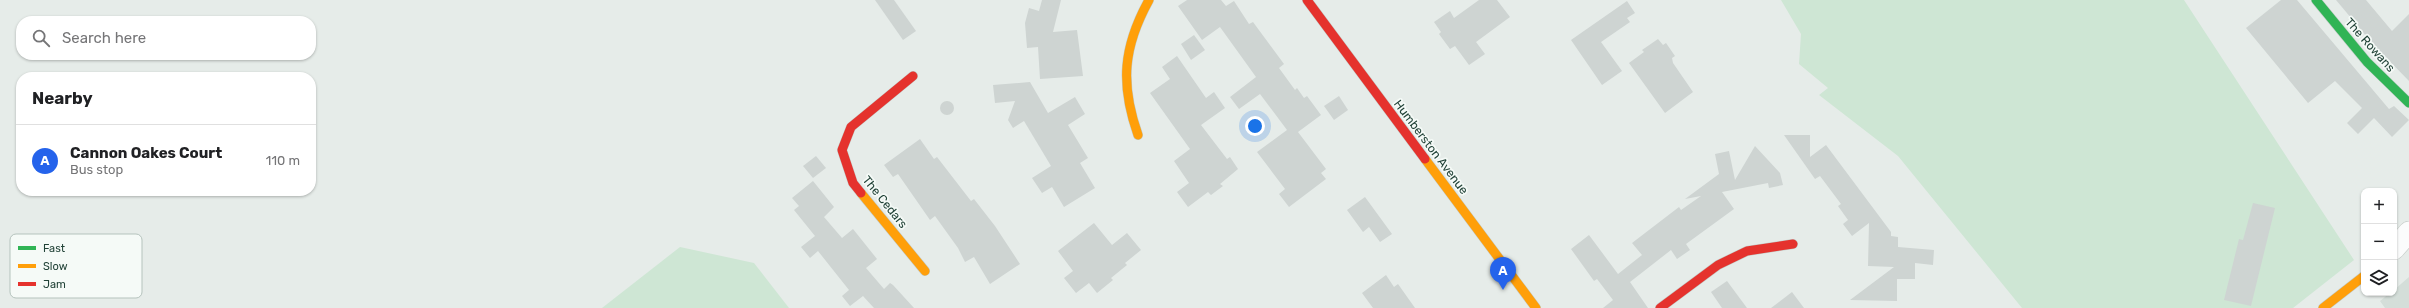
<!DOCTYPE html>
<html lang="en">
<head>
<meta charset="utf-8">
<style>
  :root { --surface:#fff; --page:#f2f2f2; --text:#202124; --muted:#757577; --line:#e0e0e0; --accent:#2563eb }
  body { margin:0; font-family:Rubik,sans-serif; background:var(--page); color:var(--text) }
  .controls { position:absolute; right:12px; bottom:12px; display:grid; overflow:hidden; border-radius:8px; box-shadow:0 1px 3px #0004 }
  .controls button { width:36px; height:36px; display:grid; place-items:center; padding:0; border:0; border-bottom:1px solid var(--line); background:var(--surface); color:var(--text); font:20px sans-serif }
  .you { position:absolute; left:1255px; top:126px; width:14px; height:14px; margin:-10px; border:3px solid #fff; border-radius:50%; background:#1a73e8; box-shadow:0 0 0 6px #1a73e833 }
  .badge { display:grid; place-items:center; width:26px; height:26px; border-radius:50%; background:var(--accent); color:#fff; font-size:13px; font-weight:700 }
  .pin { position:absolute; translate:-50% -33px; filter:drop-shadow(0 1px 2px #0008) }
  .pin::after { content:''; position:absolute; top:21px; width:14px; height:12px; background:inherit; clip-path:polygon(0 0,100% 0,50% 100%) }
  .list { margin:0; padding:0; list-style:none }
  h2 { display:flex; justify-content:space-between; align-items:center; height:52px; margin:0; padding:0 16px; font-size:17px }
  h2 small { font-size:13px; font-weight:400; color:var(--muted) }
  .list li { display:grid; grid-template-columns:26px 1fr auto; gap:12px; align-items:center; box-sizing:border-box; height:72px; padding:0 16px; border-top:1px solid var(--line) }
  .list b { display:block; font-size:15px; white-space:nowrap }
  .list p { margin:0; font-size:13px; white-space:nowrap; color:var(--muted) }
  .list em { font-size:13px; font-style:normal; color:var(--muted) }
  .icon { flex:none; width:22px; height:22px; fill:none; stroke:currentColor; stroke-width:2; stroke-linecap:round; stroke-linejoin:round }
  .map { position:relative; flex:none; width:2409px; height:308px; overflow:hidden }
  .search { position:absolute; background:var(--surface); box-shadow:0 1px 3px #0004; left:16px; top:16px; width:300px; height:44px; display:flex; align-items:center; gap:10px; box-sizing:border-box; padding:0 14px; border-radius:16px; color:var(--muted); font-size:15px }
  .panel { position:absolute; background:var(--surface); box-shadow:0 1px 3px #0004; left:16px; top:72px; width:300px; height:124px; border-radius:16px }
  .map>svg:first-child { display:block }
  .built { fill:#d4ded9 }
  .green { fill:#cee6d4 }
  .building { fill:#ced4d2 }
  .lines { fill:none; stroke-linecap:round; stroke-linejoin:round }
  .street-casing { stroke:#c3c9c6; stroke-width:22 }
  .fast-casing { stroke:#c1cac6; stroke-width:10 }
  .slow-casing { stroke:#c1cac6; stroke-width:10 }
  .jam-casing { stroke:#c1cac6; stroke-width:10 }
  .street { stroke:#fbfcfc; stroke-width:21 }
  .fast { stroke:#30b455; stroke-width:9 }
  .slow { stroke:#ff9f0a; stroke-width:9 }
  .jam { stroke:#e5322d; stroke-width:9 }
  .labels { text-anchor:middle; stroke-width:3.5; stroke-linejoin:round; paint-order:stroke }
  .street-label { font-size:12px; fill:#214237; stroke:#f5faf7 }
  .key { fill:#f5faf7; stroke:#b5c3bd; stroke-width:1 }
  .key-label { font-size:11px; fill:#214237 }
</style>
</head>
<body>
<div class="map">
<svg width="2409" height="308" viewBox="0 0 2409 308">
  <rect width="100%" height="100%" fill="#e6ece9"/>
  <polygon class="built" points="2409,277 2409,308 2385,308 2380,301 2390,293 2394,293 2394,290"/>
  <g class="green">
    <polygon points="1781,0 2184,0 2354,260 2293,308 2022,308 1898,156 1819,95 1828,88 1799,64 1801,34"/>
    <polygon points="680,247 754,263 789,308 602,308"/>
  </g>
  <g class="building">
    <polygon points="875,0 894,0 916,31 903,40"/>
    <polygon points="1042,0 1061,0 1053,32 1077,30 1083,76 1040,79 1038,47 1027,48 1025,23 1029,8 1039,11"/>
    <polygon points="1187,0 1221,0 1226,6 1234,1 1249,24 1253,22 1284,64 1279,68 1295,90 1297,88 1304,98 1307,96 1321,115 1298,132 1326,169 1321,173 1326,179 1289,207 1279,194 1285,189 1257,152 1287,130 1260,94 1239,109 1230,97 1256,77 1220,27 1202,40 1178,6"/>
    <polygon points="1479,0 1497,0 1510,17 1476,42 1485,54 1469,65 1455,46 1450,49 1439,34 1441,32 1434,22 1450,11 1454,18"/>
    <polygon points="2281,0 2297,0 2389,109 2394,106 2409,120 2392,137 2374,118 2358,134 2347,123 2362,108 2335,81 2308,103 2246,28"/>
    <polygon points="2336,0 2366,0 2392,31 2409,14 2409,81 2373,44"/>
    <polygon points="1627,1 1635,13 1627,18 1630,22 1601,42 1622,71 1602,85 1571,40"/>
    <polygon points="1194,35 1205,50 1191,60 1181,44"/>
    <polygon points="1658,39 1663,45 1666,43 1675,56 1672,58 1673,63 1693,92 1665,113 1629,63 1644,52 1642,50"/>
    <polygon points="1177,56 1206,98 1214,92 1225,108 1201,125 1227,159 1230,157 1238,169 1220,184 1223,186 1211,195 1208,192 1188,207 1177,192 1189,183 1174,161 1190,149 1150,93 1170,79 1162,67"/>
    <polygon points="1030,82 1048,113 1075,97 1085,114 1068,125 1088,158 1080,163 1095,188 1064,207 1052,187 1042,193 1032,178 1051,166 1024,121 1013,128 1008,120 1015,101 995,103 993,85"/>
    <polygon points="1339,96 1348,110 1334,120 1324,106"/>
    <circle cx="947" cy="108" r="7"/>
    <polygon points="1784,135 1810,135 1810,157 1826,145 1891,232 1891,236 1898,237 1898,247 1934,250 1933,265 1915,263 1915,279 1897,279 1897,301 1850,300 1894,267 1868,266 1869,223 1852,236 1843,224 1848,220 1838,206 1841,204 1820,176 1815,179"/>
    <polygon points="920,139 934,159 937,157 971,201 974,199 995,226 1020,264 990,284 974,257 965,262 958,248 935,216 930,220 898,174 893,177 884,165"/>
    <polygon points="1755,146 1780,173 1783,185 1769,188 1768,183 1722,192 1734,209 1686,244 1690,250 1677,259 1671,250 1630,282 1648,308 1603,308 1613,300 1597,279 1594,281 1571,249 1589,235 1618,274 1642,255 1632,243 1679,207 1681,210 1701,196 1685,199 1719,174 1715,154 1729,151 1735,180"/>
    <polygon points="816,156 826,168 813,178 803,166"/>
    <polygon points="813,181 834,207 824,217 842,238 853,229 877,259 866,268 884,289 890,283 893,285 914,308 874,308 863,296 850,306 842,296 849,290 818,251 810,258 801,247 815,236 794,210 799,206 792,198"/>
    <polygon points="1365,197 1392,234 1380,242 1369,227 1363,232 1347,210"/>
    <polygon points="2253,203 2275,208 2251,306 2224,300 2239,239 2243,240"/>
    <polygon points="1094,223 1112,245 1127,233 1141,250 1125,263 1127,265 1111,278 1113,280 1097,293 1089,283 1076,293 1064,278 1073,271 1058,251"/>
    <polygon points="1386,275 1394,287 1398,284 1415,308 1373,308 1362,293"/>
    <polygon points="1727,281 1747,308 1722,308 1711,292"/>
    <polygon points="1792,292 1804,308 1771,308"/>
  </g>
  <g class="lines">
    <g class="street-casing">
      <polyline id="street" points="2394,249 2409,232"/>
    </g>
    <g class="fast-casing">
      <polyline id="fast" points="2316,0 2367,62 2409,103"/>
    </g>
    <g class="slow-casing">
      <g id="slow">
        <path d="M1138,135C1120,84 1123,47 1149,0"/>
        <polyline points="1425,159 1536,308"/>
        <polyline points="861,193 925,271"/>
        <polyline points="2323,308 2364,276"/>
      </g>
    </g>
    <g class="jam-casing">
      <g id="jam">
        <polyline points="1307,0 1425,159"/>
        <polyline points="861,193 853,183 842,150 851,127 913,76"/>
        <polyline points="1660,308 1718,265 1747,251 1793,244"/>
      </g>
    </g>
    <use href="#street" class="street"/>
    <use href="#fast" class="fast"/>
    <use href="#slow" class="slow"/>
    <use href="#jam" class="jam"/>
  </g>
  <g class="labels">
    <g class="street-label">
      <text transform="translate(2370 45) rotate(48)" y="4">The Rowans</text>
      <text transform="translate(1431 147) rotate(53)" y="4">Humberston Avenue</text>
      <text transform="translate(885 202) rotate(51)" y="4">The Cedars</text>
    </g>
  </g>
  <rect x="10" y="234" width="132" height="64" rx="6" class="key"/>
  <rect x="18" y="246" width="18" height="4" fill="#30b455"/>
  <rect x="18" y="264" width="18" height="4" fill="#ff9f0a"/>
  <rect x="18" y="282" width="18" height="4" fill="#e5322d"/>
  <g class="key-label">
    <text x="43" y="252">Fast</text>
    <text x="43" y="270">Slow</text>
    <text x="43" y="288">Jam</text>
  </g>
</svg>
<div class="controls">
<button>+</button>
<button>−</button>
<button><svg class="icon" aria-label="layers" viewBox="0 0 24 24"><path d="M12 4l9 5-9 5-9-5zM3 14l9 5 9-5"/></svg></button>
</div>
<div class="you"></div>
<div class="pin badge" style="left:1503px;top:290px">A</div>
<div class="search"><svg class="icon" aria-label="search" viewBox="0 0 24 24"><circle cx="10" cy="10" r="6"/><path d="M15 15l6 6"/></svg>Search here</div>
<section class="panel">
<h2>Nearby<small></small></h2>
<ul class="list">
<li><span class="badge">A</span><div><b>Cannon Oakes Court</b><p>Bus stop</p></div><em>110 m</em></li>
</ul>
</section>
</div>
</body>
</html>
